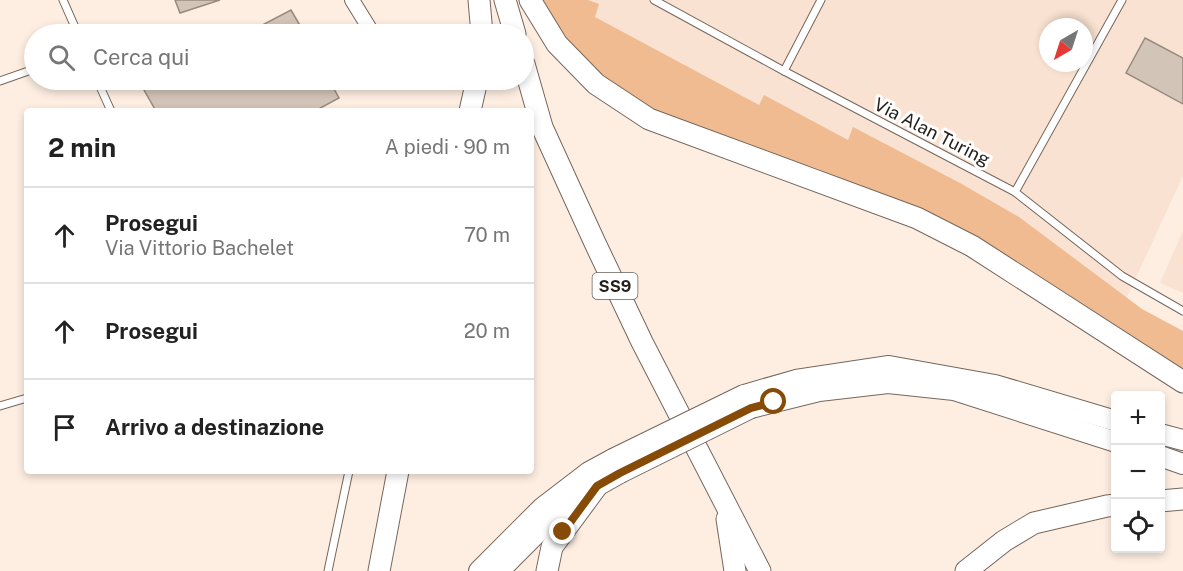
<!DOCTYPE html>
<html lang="it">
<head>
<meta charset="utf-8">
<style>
  :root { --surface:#fff; --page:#f6f6f6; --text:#222; --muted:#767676; --line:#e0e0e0 }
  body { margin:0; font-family:"Public Sans",sans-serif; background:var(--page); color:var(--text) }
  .controls { position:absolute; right:18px; bottom:18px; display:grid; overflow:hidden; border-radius:6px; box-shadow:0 3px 9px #0003 }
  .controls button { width:54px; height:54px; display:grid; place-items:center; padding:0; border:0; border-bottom:2px solid var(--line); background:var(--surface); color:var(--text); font:30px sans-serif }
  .compass { position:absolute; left:1039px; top:18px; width:54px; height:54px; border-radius:50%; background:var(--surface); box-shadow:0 3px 9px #0003; rotate:219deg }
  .stop { position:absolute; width:18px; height:18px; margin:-14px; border:4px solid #874b08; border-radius:50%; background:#fff }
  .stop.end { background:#874b08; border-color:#fff; box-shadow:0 2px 6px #0008 }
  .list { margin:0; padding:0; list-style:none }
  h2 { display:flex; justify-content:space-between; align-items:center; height:78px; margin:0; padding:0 24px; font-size:26px }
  h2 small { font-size:20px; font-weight:400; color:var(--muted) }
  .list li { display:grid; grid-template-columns:39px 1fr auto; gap:18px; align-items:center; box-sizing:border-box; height:96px; padding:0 24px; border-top:2px solid var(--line) }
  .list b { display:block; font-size:22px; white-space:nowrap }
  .list p { margin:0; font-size:20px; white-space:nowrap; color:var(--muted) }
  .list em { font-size:20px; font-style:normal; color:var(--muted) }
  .icon { flex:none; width:33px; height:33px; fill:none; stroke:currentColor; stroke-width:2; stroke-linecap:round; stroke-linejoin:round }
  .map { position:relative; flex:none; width:1183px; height:571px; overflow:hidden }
  .search { position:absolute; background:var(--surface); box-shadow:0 3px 9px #0003; left:24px; top:24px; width:510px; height:66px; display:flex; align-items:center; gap:15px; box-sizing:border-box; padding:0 21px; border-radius:33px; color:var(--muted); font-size:22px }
  .panel { position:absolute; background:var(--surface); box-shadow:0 3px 9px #0003; left:24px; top:108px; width:510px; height:366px; border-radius:6px }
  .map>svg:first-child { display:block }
  .built { fill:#f9e2d1; fill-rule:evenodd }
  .green { fill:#f0bb90 }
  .building { fill:#d3c4b8; stroke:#998a7f; stroke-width:1.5 }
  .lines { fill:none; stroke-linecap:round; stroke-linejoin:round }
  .lane-casing { stroke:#75675d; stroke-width:9 }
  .street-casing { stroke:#75675d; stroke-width:16 }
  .secondary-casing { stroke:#75675d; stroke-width:22 }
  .primary-casing { stroke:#75675d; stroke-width:23 }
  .lane { stroke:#fff; stroke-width:7 }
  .street { stroke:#fff; stroke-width:14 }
  .secondary { stroke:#fff; stroke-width:20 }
  .primary { stroke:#fff; stroke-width:21 }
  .secondary-bridge-casing { stroke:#75675d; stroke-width:22; stroke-linecap:butt }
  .secondary-bridge { stroke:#fff; stroke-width:20 }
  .route { stroke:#874b08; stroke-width:8 }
  .labels { text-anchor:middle; stroke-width:6; stroke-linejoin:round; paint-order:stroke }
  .shield { fill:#fff; stroke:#66625f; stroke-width:1.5 }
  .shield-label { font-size:16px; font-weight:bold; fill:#241e1a }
  .street-label { font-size:18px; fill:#241e1a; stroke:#fff }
</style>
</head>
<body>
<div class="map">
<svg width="1183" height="571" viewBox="0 0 1183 571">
  <rect width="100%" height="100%" fill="#feeee2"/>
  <g class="built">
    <path d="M560,0H1183V176L1121,310ZM1048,27H1084V63H1048Z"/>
    <polygon points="1183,231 1183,293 1160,283"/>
  </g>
  <polygon class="green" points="541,0 588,0 599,4 595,17 759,105 764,95 848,140 853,127 960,183 1019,217 1142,309 1183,331 1183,371 910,206 818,169 710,132 660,113 618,87 583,59 557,25"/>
  <g class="building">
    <polygon points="175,0 220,0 180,13"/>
    <polygon points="291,10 305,34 245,34"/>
    <polygon points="1145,38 1183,58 1183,104 1126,73"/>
    <polygon points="163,80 329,80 339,98 315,111 156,111 144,90"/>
  </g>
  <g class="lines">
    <g class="lane-casing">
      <g id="lane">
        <polyline points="63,0 78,34"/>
        <polyline points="654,0 784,71 1015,192 1122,276 1183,311"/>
        <polyline points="784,71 821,0"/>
        <polyline points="97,80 111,111"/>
        <polyline points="0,81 34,69"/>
        <polyline points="1015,192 1122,0"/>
        <polyline points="0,406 27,398"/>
        <polyline points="328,571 349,471"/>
      </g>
    </g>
    <g class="street-casing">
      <polyline id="street" points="352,0 373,34"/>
    </g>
    <g class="secondary-casing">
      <g id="secondary">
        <polyline points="744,395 796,380 889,366 995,385 1116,421"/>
        <polyline points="751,408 819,391 888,383 954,390 1116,442"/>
        <polyline points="1160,434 1183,440"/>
        <polyline points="1160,456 1183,464"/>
        <polyline points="479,571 542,508 589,472 613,459"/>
        <polyline points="499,571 550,520 597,486 620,473"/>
      </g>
    </g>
    <g class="primary-casing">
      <g id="primary">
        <polyline points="479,0 482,34"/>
        <polyline points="505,0 515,34"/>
        <polyline points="530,0 557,44 596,84 649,119 917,218 972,246 1183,382"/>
        <polyline points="524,64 542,127 595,243 642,342 760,571"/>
        <polyline points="470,111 477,80"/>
        <polyline points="1160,501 1183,499"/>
        <polyline points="727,519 735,571"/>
        <polyline points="379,571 398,471"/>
        <polyline points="547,571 552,547 597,486"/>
        <polyline points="966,571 1004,541 1034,523 1107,506 1116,505"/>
      </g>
    </g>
    <use href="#lane" class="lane"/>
    <use href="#street" class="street"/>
    <use href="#secondary" class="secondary"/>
    <use href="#primary" class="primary"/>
    <g class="secondary-bridge-casing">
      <g id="secondary-bridge">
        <polyline points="613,459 744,395"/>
        <polyline points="620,473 751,408"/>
      </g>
    </g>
    <use href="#secondary-bridge" class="secondary-bridge"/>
  </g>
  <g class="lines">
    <polyline class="route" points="563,532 597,486 620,473 751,408 774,402"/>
  </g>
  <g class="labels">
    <rect class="shield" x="592.5" y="273" width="45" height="26" rx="4.5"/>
    <g class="shield-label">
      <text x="615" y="292">SS9</text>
    </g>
    <g class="street-label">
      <text transform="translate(932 132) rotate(27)" y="6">Via Alan Turing</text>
    </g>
  </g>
</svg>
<div class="controls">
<button>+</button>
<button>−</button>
<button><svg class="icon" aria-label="locate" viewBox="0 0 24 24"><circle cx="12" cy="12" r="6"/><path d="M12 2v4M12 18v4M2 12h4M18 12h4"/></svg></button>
</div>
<svg class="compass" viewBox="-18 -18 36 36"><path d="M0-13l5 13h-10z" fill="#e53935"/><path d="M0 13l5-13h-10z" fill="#767676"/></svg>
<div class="stop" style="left:774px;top:402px"></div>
<div class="stop end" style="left:563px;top:532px"></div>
<div class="search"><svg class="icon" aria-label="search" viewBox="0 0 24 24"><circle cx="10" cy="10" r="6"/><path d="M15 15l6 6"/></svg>Cerca qui</div>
<section class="panel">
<h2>2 min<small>A piedi · 90 m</small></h2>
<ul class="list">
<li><svg class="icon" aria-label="ahead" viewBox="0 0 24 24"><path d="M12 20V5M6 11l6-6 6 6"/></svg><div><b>Prosegui</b><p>Via Vittorio Bachelet</p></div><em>70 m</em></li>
<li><svg class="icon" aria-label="ahead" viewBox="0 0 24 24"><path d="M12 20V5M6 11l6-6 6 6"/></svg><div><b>Prosegui</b></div><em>20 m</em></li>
<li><svg class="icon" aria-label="arrive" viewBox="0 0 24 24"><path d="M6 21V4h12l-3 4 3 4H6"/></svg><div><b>Arrivo a destinazione</b></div></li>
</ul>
</section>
</div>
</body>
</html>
